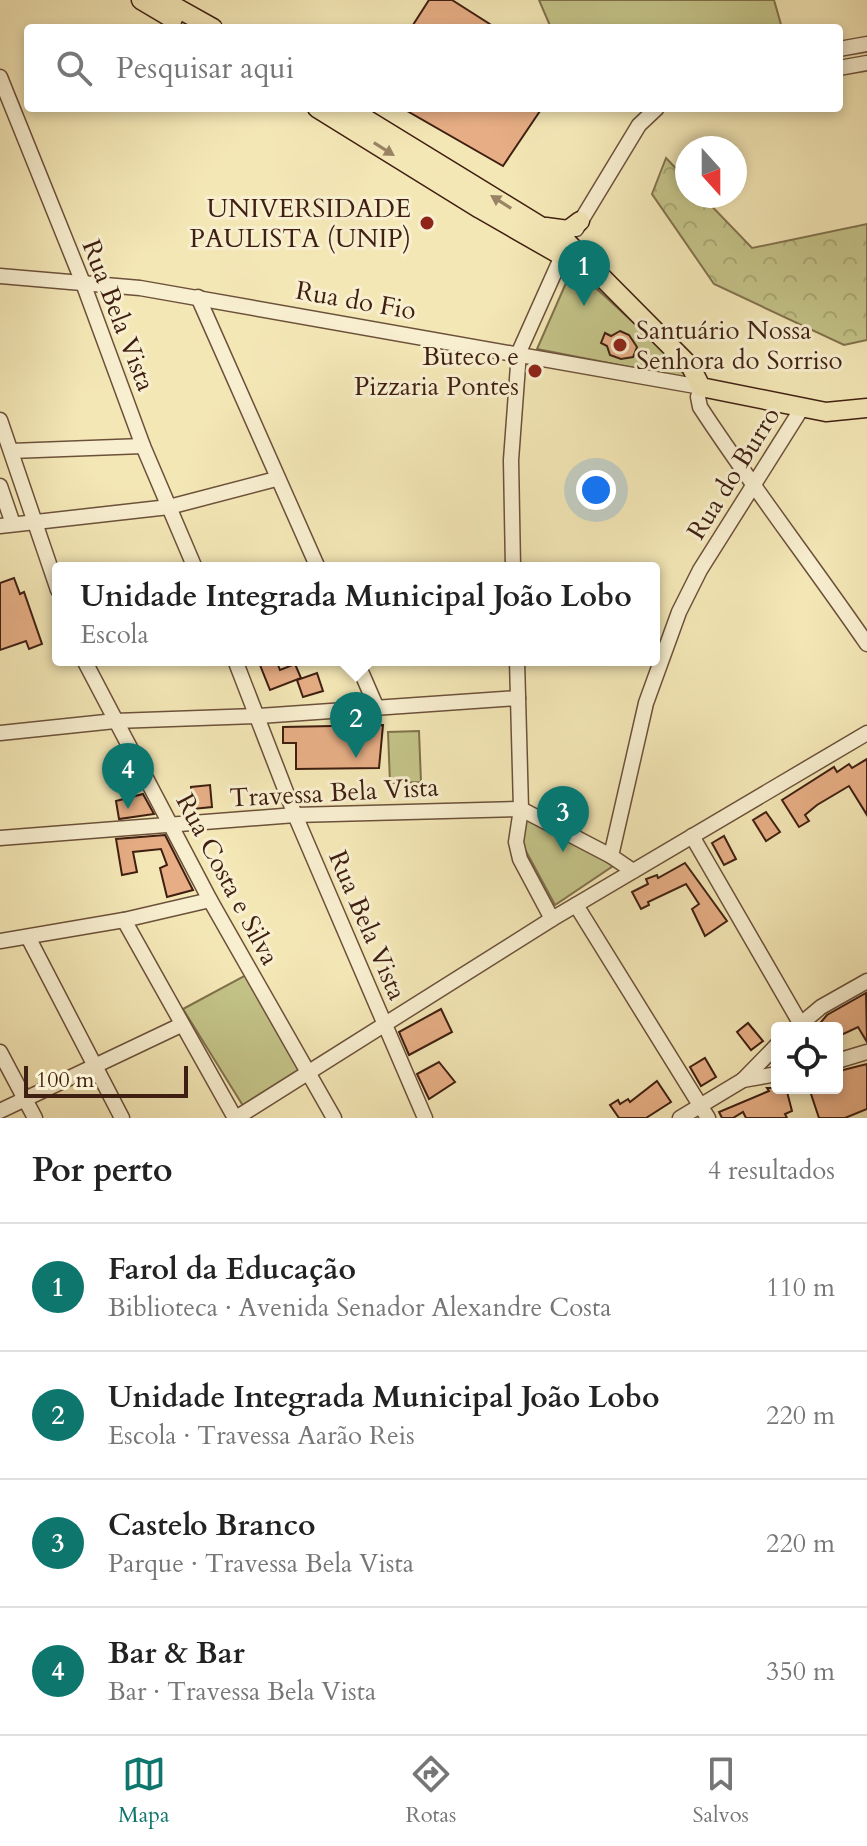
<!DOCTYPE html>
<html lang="pt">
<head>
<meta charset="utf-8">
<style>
  :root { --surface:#fff; --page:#f2f2f2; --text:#222; --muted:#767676; --line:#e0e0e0; --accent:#0f766e }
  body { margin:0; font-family:Cardo,serif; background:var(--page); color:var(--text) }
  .controls { position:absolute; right:24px; bottom:24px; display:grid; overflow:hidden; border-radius:8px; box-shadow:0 4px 12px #0003 }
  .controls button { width:72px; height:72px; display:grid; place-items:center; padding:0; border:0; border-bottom:2px solid var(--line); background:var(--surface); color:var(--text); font:40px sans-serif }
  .compass { position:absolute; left:675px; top:136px; width:72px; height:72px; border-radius:50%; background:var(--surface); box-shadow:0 4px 12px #0003; rotate:159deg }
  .scale { position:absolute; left:24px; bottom:20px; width:164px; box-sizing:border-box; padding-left:8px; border:4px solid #3f1f11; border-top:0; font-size:22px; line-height:28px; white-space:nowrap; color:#3f1f11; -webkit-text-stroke:6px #f8efd0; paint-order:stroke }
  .you { position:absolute; left:596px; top:490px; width:28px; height:28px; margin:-20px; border:6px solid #fff; border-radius:50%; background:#1a73e8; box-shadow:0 0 0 12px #1a73e833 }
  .badge { display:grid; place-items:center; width:52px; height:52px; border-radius:50%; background:var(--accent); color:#fff; font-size:26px; font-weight:700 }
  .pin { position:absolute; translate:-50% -66px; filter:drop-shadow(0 2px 4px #0008) }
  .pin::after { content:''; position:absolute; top:42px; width:28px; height:24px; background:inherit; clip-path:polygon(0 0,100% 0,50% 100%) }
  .popup { position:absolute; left:52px; top:562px; width:608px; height:104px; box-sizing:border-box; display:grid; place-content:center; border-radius:8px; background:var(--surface); filter:drop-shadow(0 2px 6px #0005); font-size:26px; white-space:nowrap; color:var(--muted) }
  .popup b { font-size:30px; color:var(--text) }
  .popup::after { content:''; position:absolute; left:50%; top:100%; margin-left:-16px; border:16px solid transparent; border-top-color:var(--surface) }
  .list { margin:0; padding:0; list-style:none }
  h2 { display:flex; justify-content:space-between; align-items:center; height:104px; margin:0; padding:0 32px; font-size:34px }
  h2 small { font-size:26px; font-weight:400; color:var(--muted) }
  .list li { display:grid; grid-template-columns:52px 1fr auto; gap:24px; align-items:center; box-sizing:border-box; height:128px; padding:0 32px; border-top:2px solid var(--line) }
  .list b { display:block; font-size:30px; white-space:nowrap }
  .list p { margin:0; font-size:26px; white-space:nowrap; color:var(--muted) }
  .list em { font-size:26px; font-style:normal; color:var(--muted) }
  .icon { flex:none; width:44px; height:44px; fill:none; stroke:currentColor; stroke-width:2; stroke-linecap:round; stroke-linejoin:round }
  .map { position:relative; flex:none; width:867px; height:1118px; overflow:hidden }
  .search { position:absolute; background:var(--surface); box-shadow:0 4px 12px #0003; left:24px; right:24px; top:24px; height:88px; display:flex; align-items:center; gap:20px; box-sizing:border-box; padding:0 28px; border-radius:8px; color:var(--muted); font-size:30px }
  .sheet { height:616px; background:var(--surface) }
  nav { display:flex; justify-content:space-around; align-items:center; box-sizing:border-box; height:112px; border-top:2px solid var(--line); background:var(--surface); font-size:22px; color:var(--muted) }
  nav a { display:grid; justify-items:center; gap:4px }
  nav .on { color:var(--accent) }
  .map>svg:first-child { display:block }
  .green { fill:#c3c388; stroke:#81714c; stroke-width:2 }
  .forest { fill:url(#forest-crowns); stroke:#81714c; stroke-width:2 }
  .building { fill:#e7ae85; stroke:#3f1f11; stroke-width:2 }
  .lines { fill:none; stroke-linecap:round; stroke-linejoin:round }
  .minor-casing { stroke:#6c513a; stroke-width:17 }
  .major-casing { stroke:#3f1f11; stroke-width:21 }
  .minor { stroke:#f8efd0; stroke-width:14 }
  .major { stroke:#f4e7b6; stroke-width:18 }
  .oneway { fill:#9a8364 }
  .poi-dot { fill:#8f2418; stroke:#f8efd0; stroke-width:3 }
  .labels { text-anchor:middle; stroke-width:6; stroke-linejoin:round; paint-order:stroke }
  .poi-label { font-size:26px; fill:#3f1f11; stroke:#f8efd0; text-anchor:end }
  .street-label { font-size:26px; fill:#3f1f11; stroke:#f8efd0 }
</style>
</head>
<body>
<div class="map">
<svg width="867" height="1118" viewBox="0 0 867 1118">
  <defs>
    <pattern id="forest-crowns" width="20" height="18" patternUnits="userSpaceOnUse" patternTransform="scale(2)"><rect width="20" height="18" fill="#c3c388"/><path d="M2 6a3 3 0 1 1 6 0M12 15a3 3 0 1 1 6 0" fill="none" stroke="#a9a774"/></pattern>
  </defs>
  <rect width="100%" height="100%" fill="#f4e7b6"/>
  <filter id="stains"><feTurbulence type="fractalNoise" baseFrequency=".0025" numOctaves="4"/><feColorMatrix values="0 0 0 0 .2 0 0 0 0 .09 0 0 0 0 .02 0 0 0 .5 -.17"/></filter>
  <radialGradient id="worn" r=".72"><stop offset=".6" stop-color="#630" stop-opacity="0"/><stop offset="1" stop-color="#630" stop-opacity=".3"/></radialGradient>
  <g class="green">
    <polygon points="539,0 774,0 782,28 551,28"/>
    <polygon points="573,267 696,380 537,349"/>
    <polygon points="419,731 421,782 390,783 388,732"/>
    <polygon points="527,813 616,864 555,905 520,840"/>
    <polygon points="246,975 303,1074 245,1109 183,1009"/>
  </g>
  <polygon class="forest" points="666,158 687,180 687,196 702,196 752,248 867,224 867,340 844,345 714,284 652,194"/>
  <g class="building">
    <polygon points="429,0 452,0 496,28 411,28"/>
    <polygon points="402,108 542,108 503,166"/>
    <polygon points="620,331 629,335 637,347 633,357 621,359 610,355 607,346 601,343 605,333 611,336"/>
    <polygon points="14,578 20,594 24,592 42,644 29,649 26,641 0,650 0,583"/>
    <polygon points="258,660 276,660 280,670 295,664 301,678 270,690"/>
    <polygon points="317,673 323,691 303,697 297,680"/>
    <polygon points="383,725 379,768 296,769 296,743 283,743 283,727"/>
    <polygon points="867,759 867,815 849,786 817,805 805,815 809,821 799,827 782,800 834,767 837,772 849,764 852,768"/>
    <polygon points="210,785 212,807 193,809 191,787"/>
    <polygon points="143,794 154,814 119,819 116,801"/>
    <polygon points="766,812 780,832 766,841 753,820"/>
    <polygon points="165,835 193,890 167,897 160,868 167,865 161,849 133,852 137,872 122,875 116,839"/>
    <polygon points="724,836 736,859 724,865 712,843"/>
    <polygon points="685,863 727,921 705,936 692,909 699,904 686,884 648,902 649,905 641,909 632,892 648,884 646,879 657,875 658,878"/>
    <polygon points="866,993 867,1042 858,1027 837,1037 837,1028 816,1028 827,1015"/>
    <polygon points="441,1009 452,1032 409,1055 399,1032"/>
    <polygon points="748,1023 763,1041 751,1050 737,1032"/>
    <polygon points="705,1058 716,1077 701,1086 690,1067"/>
    <polygon points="439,1062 455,1082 429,1099 417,1074"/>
    <polygon points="867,1064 867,1109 845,1118 819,1118 809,1088 837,1088 837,1081 842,1079 839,1071"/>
    <polygon points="657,1081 671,1102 646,1118 619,1118 610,1105 618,1100 620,1104 628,1099 630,1102"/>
    <polygon points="767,1088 786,1088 792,1111 785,1114 787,1118 746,1118 743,1112 733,1118 722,1118 719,1112 769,1091"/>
  </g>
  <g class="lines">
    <g class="minor-casing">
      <g id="minor">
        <polyline points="839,49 867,44"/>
        <polyline points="839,68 867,63"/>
        <polyline points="0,77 83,283 143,446 195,568"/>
        <polyline points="576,229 639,125 657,108"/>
        <path d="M0,276L140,288L701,387L698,397L700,407C753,488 812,564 867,644"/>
        <polyline points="198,297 318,568"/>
        <polyline points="0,420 58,590"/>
        <polyline points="11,451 143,446"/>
        <polyline points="0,486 13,524"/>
        <polyline points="0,526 169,507 276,479"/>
        <polyline points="513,568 511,460 519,352 566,247"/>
        <polyline points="84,660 210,900 334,1118"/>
        <polyline points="235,660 295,815 425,1118"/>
        <polyline points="356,660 376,706"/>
        <polyline points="517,660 521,809 516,842 520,859 552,919"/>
        <polyline points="0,733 115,721 259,716 518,698"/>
        <polyline points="692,836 803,1028"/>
        <polyline points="0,838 295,815 521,809 611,856"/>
        <polyline points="633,871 611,856 646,703 679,612 700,570 802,408"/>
        <polyline points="576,905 708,1118"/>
        <polyline points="124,920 235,1118"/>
        <polyline points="28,937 122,1118"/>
        <polyline points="0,941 124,920 210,900"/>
        <polyline points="796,1028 821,1007 867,981"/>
        <polyline points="0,1052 35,1118"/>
        <polyline points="837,1061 867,1052"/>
        <polyline points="743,1080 777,1045"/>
        <polyline points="0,1111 181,1025"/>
        <polyline points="236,1118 552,919 867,733"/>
        <polyline points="680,1118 743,1080 777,1074"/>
      </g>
    </g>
    <g class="major-casing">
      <g id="major">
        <polyline points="141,0 173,19"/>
        <polyline points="163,0 213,28"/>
        <polyline points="317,108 480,209 562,256 582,260"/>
        <polyline points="348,108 568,243 691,367 701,387 826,412 867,408"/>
        <polyline points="546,227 568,230 580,221"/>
      </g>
    </g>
    <use href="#minor" class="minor"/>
    <use href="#major" class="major"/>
  </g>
  <defs><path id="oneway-solid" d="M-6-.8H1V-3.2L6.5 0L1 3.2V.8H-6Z" transform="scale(2)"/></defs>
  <g class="oneway">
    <use href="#oneway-solid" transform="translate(384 149) rotate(32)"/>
    <use href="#oneway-solid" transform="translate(501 202) rotate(-148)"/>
  </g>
  <g class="poi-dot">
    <circle cx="427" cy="223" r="8"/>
    <circle cx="620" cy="345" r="8"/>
    <circle cx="535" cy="371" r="8"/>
  </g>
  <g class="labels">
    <g class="poi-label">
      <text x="411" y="217">UNIVERSIDADE<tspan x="411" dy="30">PAULISTA (UNIP)</tspan></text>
      <text x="636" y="339" text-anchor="start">Santuário Nossa<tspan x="636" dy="30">Senhora do Sorriso</tspan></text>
      <text x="519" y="365">Buteco e<tspan x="519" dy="30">Pizzaria Pontes</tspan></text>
    </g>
    <g class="street-label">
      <text transform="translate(356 300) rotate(10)" y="9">Rua do Fio</text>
      <text transform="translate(119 315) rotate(69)" y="9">Rua Bela Vista</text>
      <text transform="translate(733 473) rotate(-58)" y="9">Rua do Burro</text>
      <text transform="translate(334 792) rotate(-3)" y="9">Travessa Bela Vista</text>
      <text transform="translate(228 879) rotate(62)" y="9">Rua Costa e Silva</text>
      <text transform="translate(368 925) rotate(67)" y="9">Rua Bela Vista</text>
    </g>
  </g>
  <rect width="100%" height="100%" filter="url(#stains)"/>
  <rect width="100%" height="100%" fill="url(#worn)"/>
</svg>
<div class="controls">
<button><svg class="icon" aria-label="locate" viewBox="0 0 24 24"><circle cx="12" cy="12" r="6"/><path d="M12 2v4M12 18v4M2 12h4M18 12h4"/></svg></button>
</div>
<svg class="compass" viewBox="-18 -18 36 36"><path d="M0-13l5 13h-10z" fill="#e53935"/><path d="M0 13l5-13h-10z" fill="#767676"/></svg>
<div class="scale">100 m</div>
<div class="you"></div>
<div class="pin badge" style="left:584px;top:306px">1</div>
<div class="pin badge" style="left:356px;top:758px">2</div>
<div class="popup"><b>Unidade Integrada Municipal João Lobo</b>Escola</div>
<div class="pin badge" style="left:563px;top:852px">3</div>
<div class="pin badge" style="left:128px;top:809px">4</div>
<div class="search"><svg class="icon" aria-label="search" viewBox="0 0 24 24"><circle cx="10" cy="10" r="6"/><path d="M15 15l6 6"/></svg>Pesquisar aqui</div>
</div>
<section class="sheet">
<h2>Por perto<small>4 resultados</small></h2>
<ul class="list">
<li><span class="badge">1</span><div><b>Farol da Educação</b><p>Biblioteca · Avenida Senador Alexandre Costa</p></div><em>110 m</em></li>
<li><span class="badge">2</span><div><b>Unidade Integrada Municipal João Lobo</b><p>Escola · Travessa Aarão Reis</p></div><em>220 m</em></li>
<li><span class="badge">3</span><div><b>Castelo Branco</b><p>Parque · Travessa Bela Vista</p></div><em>220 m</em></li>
<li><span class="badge">4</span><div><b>Bar &amp; Bar</b><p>Bar · Travessa Bela Vista</p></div><em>350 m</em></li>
</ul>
</section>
<nav>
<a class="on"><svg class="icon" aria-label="map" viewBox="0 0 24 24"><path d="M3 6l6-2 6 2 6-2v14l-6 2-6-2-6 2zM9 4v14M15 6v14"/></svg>Mapa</a>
<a><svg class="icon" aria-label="directions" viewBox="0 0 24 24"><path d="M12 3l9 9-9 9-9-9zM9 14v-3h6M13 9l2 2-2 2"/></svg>Rotas</a>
<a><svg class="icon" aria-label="saved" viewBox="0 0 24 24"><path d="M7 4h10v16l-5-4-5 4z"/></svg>Salvos</a>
</nav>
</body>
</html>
